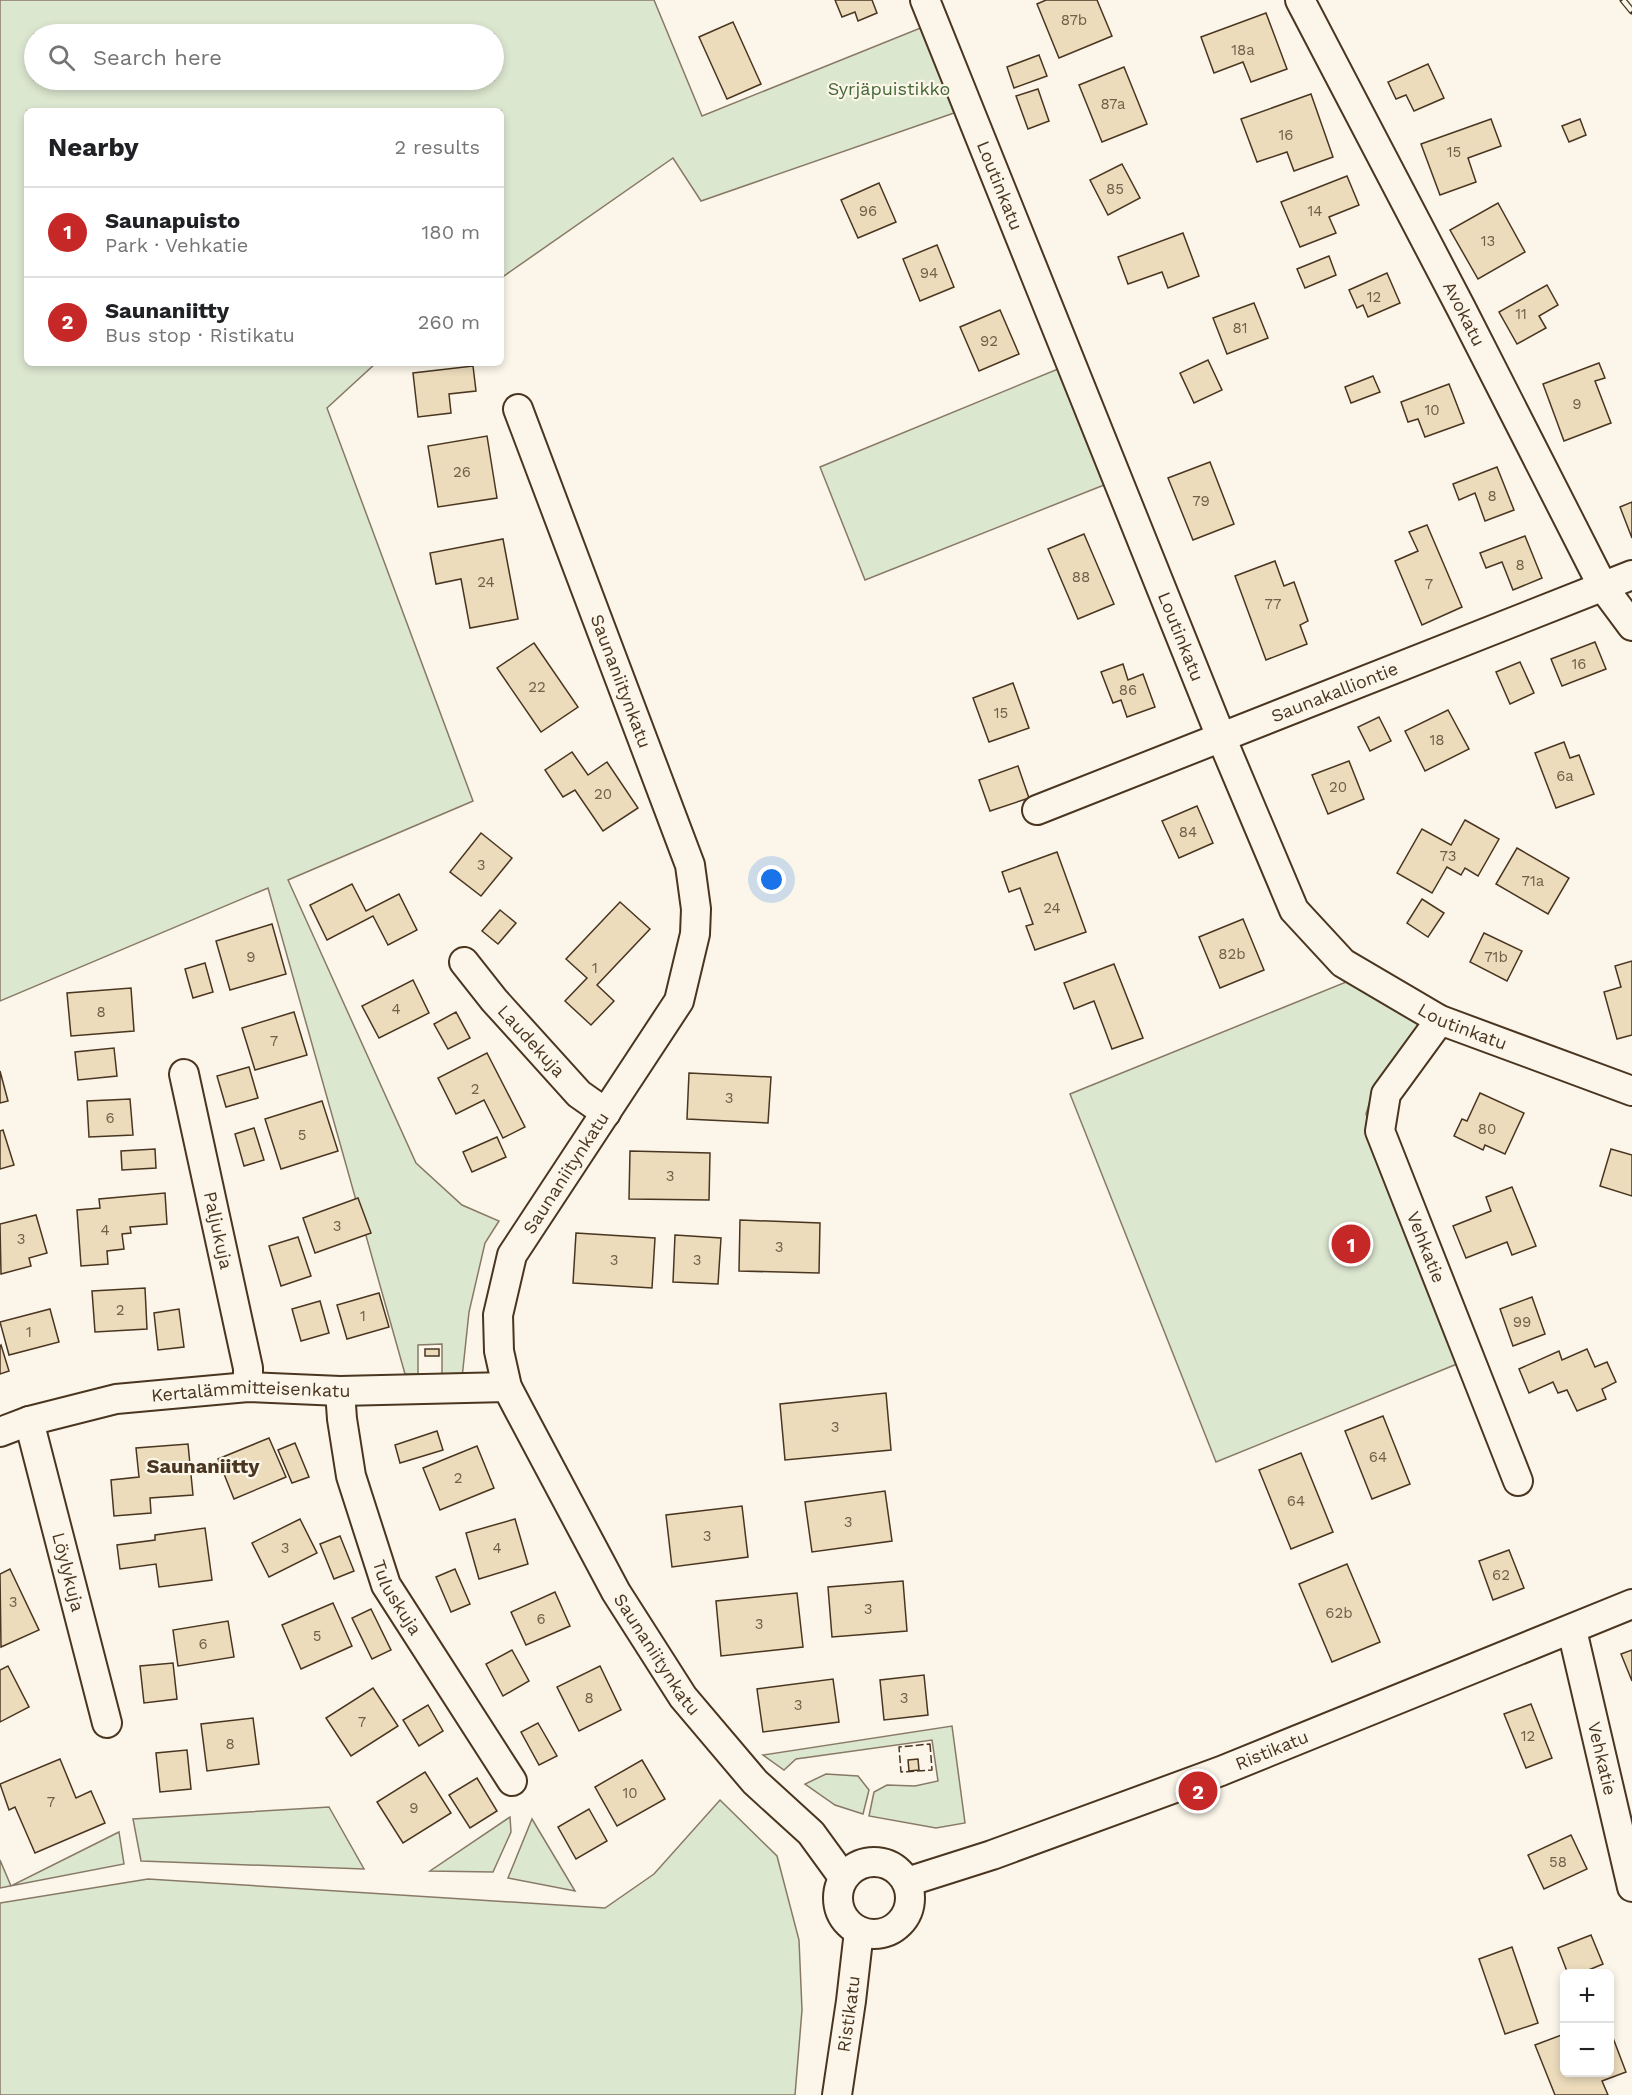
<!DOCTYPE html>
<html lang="en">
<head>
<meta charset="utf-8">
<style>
  :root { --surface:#fff; --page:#f6f6f6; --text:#202124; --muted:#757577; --line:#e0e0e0; --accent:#c62828 }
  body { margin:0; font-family:"Work Sans",sans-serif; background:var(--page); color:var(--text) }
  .controls { position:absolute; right:18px; bottom:18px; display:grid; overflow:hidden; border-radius:9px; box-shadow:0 3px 9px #0003 }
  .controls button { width:54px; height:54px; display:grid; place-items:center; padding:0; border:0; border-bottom:2px solid var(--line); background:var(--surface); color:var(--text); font:30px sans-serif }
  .you { position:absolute; left:772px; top:880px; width:21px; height:21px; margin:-15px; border:4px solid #fff; border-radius:50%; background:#1a73e8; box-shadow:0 0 0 9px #1a73e833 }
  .badge { display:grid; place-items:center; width:39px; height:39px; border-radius:50%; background:var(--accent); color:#fff; font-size:20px; font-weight:700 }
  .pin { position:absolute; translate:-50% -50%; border:3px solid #fff; box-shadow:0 2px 6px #0006 }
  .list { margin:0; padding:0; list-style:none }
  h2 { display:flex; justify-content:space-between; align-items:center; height:78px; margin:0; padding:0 24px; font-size:26px }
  h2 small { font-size:20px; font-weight:400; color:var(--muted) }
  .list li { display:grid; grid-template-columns:39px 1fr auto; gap:18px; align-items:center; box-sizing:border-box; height:90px; padding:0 24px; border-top:2px solid var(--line) }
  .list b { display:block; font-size:22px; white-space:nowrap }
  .list p { margin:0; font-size:20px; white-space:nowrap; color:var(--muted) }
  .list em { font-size:20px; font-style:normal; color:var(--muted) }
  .icon { flex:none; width:33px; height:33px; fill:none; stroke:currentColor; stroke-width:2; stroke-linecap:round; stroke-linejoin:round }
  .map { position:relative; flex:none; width:1632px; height:2095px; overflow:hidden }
  .search { position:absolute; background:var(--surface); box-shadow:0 3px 9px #0003; left:24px; top:24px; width:480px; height:66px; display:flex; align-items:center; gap:15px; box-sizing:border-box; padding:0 21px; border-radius:33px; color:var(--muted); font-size:22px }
  .panel { position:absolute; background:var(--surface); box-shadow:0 3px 9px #0003; left:24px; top:108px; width:480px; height:258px; border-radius:9px }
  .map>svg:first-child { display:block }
  .green { fill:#dce7d0; stroke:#887966; stroke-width:1.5; fill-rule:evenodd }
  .building { fill:#ecdcbc; stroke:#4a3520; stroke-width:1.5 }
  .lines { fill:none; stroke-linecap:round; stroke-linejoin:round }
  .minor-casing { stroke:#4a3520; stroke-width:32 }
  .minor { stroke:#fbf6e9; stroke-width:28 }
  .rail-casing { stroke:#4a3520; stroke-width:7 }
  .rail { stroke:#fbf6e9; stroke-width:4.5; stroke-dasharray:14; stroke-linecap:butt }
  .fence { stroke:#4a3520; stroke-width:1.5; stroke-dasharray:8 3; stroke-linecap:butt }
  .labels { text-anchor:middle; stroke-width:4.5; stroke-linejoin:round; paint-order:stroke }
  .number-label { font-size:15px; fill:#725f47 }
  .park-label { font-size:18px; fill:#436837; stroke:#fbf6e9 }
  .street-label { font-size:18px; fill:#4a3520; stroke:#fbf6e9 }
  .neighbourhood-label { font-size:20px; font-weight:bold; fill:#4a3520; stroke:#fbf6e9 }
</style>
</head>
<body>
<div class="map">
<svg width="1632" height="2095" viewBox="0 0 1632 2095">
  <rect width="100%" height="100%" fill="#fbf6e9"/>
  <g class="green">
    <path d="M0,0H654L702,116L923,27L954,113L701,201L673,158L501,278V111H27V363H376L327,408L473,801L288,880L416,1163L462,1205L499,1221L485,1243L469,1312L462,1378H442V1344L418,1345V1374H405L268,888L0,1001ZM34,34H494V80H34Z"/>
    <polygon points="1058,369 1104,485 865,580 820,467"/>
    <polygon points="1346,982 1423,1024 1374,1088 1366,1114 1457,1364 1216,1462 1070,1094"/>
    <polygon points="952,1726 965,1823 936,1828 869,1816 874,1792 887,1785 915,1786 938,1781 932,1740 796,1759 784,1770 763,1755"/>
    <polygon points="826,1774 858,1776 869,1790 863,1814 835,1805 805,1784"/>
    <polygon points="720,1800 777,1856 799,1940 802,2010 795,2095 0,2095 0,1903 148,1879 605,1908 654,1874"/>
    <polygon points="329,1807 364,1869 141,1861 133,1819"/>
    <polygon points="510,1817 511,1832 493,1872 430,1871"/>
    <polygon points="532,1819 575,1891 508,1878"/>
    <polygon points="119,1832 124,1864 10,1886 0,1888 0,1860 11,1886"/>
  </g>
  <g class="building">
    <polygon points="835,0 872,0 877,13 858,21 855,12 842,17"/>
    <polygon points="1046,0 1097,0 1112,36 1059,58 1037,4"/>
    <polygon points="1266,13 1287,69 1251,82 1243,62 1214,73 1201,37"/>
    <polygon points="733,22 761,84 727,99 699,37"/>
    <polygon points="1039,55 1047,76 1014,88 1007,67"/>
    <polygon points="1428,64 1444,98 1414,111 1406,95 1396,99 1388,82"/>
    <polygon points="1124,67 1147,124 1102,142 1079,85"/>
    <polygon points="1038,89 1049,121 1028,129 1016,96"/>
    <polygon points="1311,94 1333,157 1294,171 1287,152 1257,162 1241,119"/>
    <polygon points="1491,119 1501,146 1468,158 1476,182 1440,195 1421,144"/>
    <polygon points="1580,119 1586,135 1569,142 1562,126"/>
    <polygon points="1122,164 1140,198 1108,215 1090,180"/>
    <polygon points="1347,176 1359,205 1329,217 1336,233 1300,247 1281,202"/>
    <polygon points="879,183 896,222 858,238 841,200"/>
    <polygon points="1498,203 1525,252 1478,279 1450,230"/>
    <polygon points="1183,233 1199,276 1168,288 1162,272 1128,284 1118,257"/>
    <polygon points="937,245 954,287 920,301 903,259"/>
    <polygon points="1329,256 1336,275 1305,288 1297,269"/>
    <polygon points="1387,273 1400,303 1368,317 1363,305 1357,308 1349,290"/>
    <polygon points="1547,285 1558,305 1539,316 1546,328 1517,344 1499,312"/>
    <polygon points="1254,303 1268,338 1227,354 1213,318"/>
    <polygon points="1000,310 1019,354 979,371 960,327"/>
    <polygon points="1208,360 1222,390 1194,403 1180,373"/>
    <polygon points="1599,363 1605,378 1595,381 1611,423 1564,441 1543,384"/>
    <polygon points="473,366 476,391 449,394 451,413 418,417 413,373"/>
    <polygon points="1373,376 1380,392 1351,403 1345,387"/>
    <polygon points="1449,384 1464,423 1425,437 1418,419 1408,422 1401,402"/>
    <polygon points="487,436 497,498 438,507 428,446"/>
    <polygon points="1210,462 1234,524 1193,540 1168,478"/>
    <polygon points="1497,467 1514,510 1485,521 1475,493 1459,500 1453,484"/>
    <polygon points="1632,502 1632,538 1620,507"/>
    <polygon points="1427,525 1462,607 1422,625 1395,561 1418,551 1409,532"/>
    <polygon points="1084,534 1114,604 1078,619 1048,549"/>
    <polygon points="1525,536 1542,578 1513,590 1502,562 1486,568 1480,553"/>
    <polygon points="503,539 518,619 470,628 461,579 436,584 430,553"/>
    <polygon points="1275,561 1284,586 1294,582 1308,621 1300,625 1307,644 1266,660 1235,576"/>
    <polygon points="1595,642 1606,669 1562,686 1551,659"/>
    <polygon points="534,643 578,707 541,732 497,668"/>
    <polygon points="1520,662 1534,693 1510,704 1496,672"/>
    <polygon points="1123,664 1128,680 1143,674 1155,707 1127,717 1121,700 1113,703 1101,672"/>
    <polygon points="1013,683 1029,728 989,742 973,698"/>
    <polygon points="1448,710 1469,749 1425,771 1405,731"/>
    <polygon points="1379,717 1391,741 1370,751 1358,727"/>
    <polygon points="1564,742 1570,758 1579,755 1594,794 1556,808 1535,753"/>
    <polygon points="572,752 588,775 607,762 638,808 603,831 575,790 563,797 545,770"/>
    <polygon points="1349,761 1364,799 1328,814 1312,775"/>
    <polygon points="1018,766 1029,798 990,811 979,780"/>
    <polygon points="1197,806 1213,843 1179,858 1162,821"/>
    <polygon points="1465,820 1499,839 1478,876 1465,868 1461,875 1447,867 1432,893 1397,873 1422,829 1451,845"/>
    <polygon points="481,833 512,858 481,896 450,872"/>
    <polygon points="1517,848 1569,878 1548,914 1496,884"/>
    <polygon points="1057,852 1086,932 1035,950 1026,926 1033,924 1020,888 1009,892 1002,872"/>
    <polygon points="352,884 366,911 399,894 417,930 388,945 373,916 327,940 310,905"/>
    <polygon points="1422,899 1444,913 1428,937 1407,923"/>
    <polygon points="620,902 650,929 597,985 614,1001 591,1025 565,1001 587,978 566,959"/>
    <polygon points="500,910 516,923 498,944 482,931"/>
    <polygon points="1243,919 1264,970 1220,988 1199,937"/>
    <polygon points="272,924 286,974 230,990 216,941"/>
    <polygon points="1484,933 1522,951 1507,981 1470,962"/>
    <polygon points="1632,961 1632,1035 1617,1039 1604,992 1621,987 1615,966"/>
    <polygon points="205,963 213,992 193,998 185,969"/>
    <polygon points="1114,964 1143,1038 1112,1049 1094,1001 1074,1009 1064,983"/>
    <polygon points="413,980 429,1013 379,1038 362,1006"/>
    <polygon points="131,988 134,1031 71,1036 67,993"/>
    <polygon points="294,1012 307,1055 255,1070 242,1028"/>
    <polygon points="456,1012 470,1038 448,1049 434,1024"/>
    <polygon points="114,1048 117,1076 78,1080 75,1052"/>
    <polygon points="487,1053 525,1127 503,1138 484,1100 456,1114 438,1078"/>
    <polygon points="249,1067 258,1098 226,1107 217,1076"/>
    <polygon points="0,1071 8,1101 0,1103"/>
    <polygon points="689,1073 771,1077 768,1123 687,1119"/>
    <polygon points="1480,1093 1524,1113 1505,1154 1485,1145 1483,1150 1454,1136 1462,1119 1467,1121"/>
    <polygon points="130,1099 133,1135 89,1137 87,1101"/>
    <polygon points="322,1101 338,1151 281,1169 265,1119"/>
    <polygon points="254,1128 264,1160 244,1166 235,1134"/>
    <polygon points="3,1130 14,1165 0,1169 0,1131"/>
    <polygon points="497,1137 506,1157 472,1172 463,1152"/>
    <polygon points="155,1149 156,1168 122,1170 121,1151"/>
    <polygon points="1611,1149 1632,1155 1632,1196 1600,1186"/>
    <polygon points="630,1151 710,1153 709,1200 629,1199"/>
    <polygon points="1512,1187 1536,1246 1512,1255 1507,1242 1466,1258 1453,1226 1491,1211 1486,1197"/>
    <polygon points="165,1193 167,1224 130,1227 131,1233 122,1234 124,1249 107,1251 108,1264 81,1266 77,1210 100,1208 99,1199"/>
    <polygon points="358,1198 371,1233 315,1253 303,1218"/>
    <polygon points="36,1215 47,1253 29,1258 31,1266 1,1274 0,1224"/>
    <polygon points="740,1220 820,1223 819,1273 739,1271"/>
    <polygon points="576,1233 655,1238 652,1288 573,1283"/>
    <polygon points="675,1235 721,1238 718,1284 673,1282"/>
    <polygon points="298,1237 311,1276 281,1286 269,1246"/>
    <polygon points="145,1288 147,1329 95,1332 92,1291"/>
    <polygon points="379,1293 389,1327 347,1339 337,1305"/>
    <polygon points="1532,1297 1545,1334 1513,1346 1500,1309"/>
    <polygon points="320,1301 329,1333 301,1341 292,1309"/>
    <polygon points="50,1309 59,1342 9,1355 0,1322"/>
    <polygon points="179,1309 184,1347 158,1350 154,1313"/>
    <polygon points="1,1345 9,1371 0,1374 0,1346"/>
    <rect x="425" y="1349" width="14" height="7"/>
    <polygon points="1587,1349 1595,1367 1607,1362 1616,1382 1602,1389 1606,1399 1577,1411 1567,1390 1558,1393 1553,1382 1529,1393 1519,1369 1559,1351 1562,1360"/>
    <polygon points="886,1393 891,1450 785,1460 780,1404"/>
    <polygon points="1383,1416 1410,1484 1372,1499 1345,1431"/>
    <polygon points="437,1431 443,1450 400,1463 395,1445"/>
    <polygon points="269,1438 286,1477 234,1499 218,1459"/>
    <polygon points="295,1443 309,1477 292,1483 278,1450"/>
    <polygon points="188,1444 193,1495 150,1498 151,1513 114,1516 111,1480 139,1477 136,1448"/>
    <polygon points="477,1446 494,1488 440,1510 423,1468"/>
    <polygon points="1301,1453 1333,1532 1291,1549 1259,1470"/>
    <polygon points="885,1491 892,1541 812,1552 805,1502"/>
    <polygon points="742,1506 748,1557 672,1567 666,1515"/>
    <polygon points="300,1519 317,1553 269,1577 252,1543"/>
    <polygon points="515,1519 528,1564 479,1579 466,1533"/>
    <polygon points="205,1528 212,1580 159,1587 156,1564 120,1569 117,1545 155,1540 155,1535"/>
    <polygon points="340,1536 354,1571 334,1579 320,1544"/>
    <polygon points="1509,1550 1524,1588 1493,1600 1479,1561"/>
    <polygon points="1347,1564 1380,1642 1332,1662 1299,1584"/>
    <polygon points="10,1569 39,1630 1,1647 0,1574"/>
    <polygon points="455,1569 470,1604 451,1612 436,1577"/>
    <polygon points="903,1581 907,1631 832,1637 828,1587"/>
    <polygon points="555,1592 570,1626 526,1645 511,1612"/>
    <polygon points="797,1593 803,1647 721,1656 716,1601"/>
    <polygon points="333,1603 352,1646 301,1669 282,1625"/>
    <polygon points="371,1609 391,1650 372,1659 352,1618"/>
    <polygon points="228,1621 234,1657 178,1666 173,1630"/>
    <polygon points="512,1650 529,1681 503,1696 486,1664"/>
    <polygon points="1632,1650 1632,1681 1621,1654"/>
    <polygon points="173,1663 177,1699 144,1703 140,1666"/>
    <polygon points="8,1666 29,1707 0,1722 0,1670"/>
    <polygon points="600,1666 621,1710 579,1731 557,1687"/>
    <polygon points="924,1675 928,1715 884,1720 880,1680"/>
    <polygon points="833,1679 839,1722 763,1732 757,1689"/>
    <polygon points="373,1688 398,1726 351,1756 326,1718"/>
    <polygon points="1531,1704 1552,1758 1526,1768 1504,1714"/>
    <polygon points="428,1705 443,1731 419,1746 403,1720"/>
    <polygon points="253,1718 259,1764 207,1771 201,1724"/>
    <polygon points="538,1723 557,1756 539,1765 521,1732"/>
    <polygon points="187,1750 191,1789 160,1792 156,1753"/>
    <polygon points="60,1759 76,1798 91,1791 105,1823 35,1853 15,1807 9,1810 0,1784"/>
    <polygon points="918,1759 919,1770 909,1771 908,1760"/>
    <polygon points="642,1760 665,1799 617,1826 595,1787"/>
    <polygon points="425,1772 451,1813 403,1843 377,1802"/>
    <polygon points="477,1778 497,1811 470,1828 449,1795"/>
    <polygon points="589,1809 607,1841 576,1859 558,1827"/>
    <polygon points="1571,1835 1587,1869 1544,1889 1528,1855"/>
    <polygon points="1591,1935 1603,1964 1579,1974 1568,1974 1558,1948"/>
    <polygon points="1512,1947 1538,2023 1505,2034 1479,1959"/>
    <polygon points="1564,2034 1564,2072 1610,2072 1610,2039 1613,2038 1626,2072 1602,2081 1608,2095 1555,2095 1535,2045"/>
  </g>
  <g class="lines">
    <g class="minor-casing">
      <g id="minor">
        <path id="s1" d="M925,0L1221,737L1294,910L1343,963L1440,1020L1632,1091"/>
        <path id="s2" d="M1300,0L1461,308L1603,587L1632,626"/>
        <path id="s3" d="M518,409L690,865L696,909L695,934L679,1001L512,1255L498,1315L499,1351L507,1387L518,1408L616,1592L683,1697L755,1782L811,1833L843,1877"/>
        <path id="s4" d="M1037,810L1632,575"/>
        <path id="s5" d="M464,962L494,1000L579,1094L606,1113"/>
        <path id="s6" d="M1440,1020L1386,1094L1380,1131L1518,1481"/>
        <path id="s7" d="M184,1074L248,1368V1387"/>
        <path id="s8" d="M340,1391L342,1419L351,1476L386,1585L512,1781"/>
        <path id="s9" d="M29,1421L107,1723"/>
        <path id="s10" d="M0,1432L29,1421L116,1399L248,1387L340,1391L507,1387"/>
        <path id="s11" d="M1572,1630L1632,1887"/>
        <circle cx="874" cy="1898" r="36"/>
        <path id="s12" d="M907,1882L992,1855L1221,1771L1632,1604"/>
        <path id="s13" d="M837,2095L851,2001L859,1931"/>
      </g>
    </g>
    <use href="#minor" class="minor"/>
    <g class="rail-casing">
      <polyline id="rail" points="1623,0 1632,11"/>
    </g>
    <use href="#rail" class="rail"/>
    <polygon class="fence" points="930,1744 932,1770 901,1772 899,1747"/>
  </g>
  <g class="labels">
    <g class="number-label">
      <text x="1074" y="25">87b</text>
      <text x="1243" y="55">18a</text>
      <text x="1113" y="109">87a</text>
      <text x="1286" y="140">16</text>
      <text x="1454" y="157">15</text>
      <text x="1115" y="194">85</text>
      <text x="868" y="216">96</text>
      <text x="1315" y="216">14</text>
      <text x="1488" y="246">13</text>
      <text x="929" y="278">94</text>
      <text x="1374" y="302">12</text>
      <text x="1521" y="319">11</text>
      <text x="1240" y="333">81</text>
      <text x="989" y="346">92</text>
      <text x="1577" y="409">9</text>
      <text x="1432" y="415">10</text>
      <text x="462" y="477">26</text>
      <text x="1492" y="501">8</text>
      <text x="1201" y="506">79</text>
      <text x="1520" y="570">8</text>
      <text x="1081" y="582">88</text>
      <text x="486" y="587">24</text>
      <text x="1429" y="589">7</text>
      <text x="1273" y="609">77</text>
      <text x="1579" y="669">16</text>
      <text x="537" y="692">22</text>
      <text x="1128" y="695">86</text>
      <text x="1001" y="718">15</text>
      <text x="1437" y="745">18</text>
      <text x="1565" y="781">6a</text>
      <text x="1338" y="792">20</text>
      <text x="603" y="799">20</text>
      <text x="1188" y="837">84</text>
      <text x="1448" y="861">73</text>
      <text x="481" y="870">3</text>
      <text x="1533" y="886">71a</text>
      <text x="1052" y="913">24</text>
      <text x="1232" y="959">82b</text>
      <text x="251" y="962">9</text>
      <text x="1496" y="962">71b</text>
      <text x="595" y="973">1</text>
      <text x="396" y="1014">4</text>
      <text x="101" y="1017">8</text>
      <text x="274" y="1046">7</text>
      <text x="475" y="1094">2</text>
      <text x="729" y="1103">3</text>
      <text x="110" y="1123">6</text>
      <text x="1487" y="1134">80</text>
      <text x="302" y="1140">5</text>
      <text x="670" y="1181">3</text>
      <text x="337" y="1231">3</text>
      <text x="105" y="1235">4</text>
      <text x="21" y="1244">3</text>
      <text x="779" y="1252">3</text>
      <text x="614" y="1265">3</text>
      <text x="697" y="1265">3</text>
      <text x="120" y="1315">2</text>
      <text x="363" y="1321">1</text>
      <text x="1522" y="1327">99</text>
      <text x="29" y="1337">1</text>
      <text x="835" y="1432">3</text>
      <text x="1378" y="1462">64</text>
      <text x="458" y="1483">2</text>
      <text x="1296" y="1506">64</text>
      <text x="848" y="1527">3</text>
      <text x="707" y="1541">3</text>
      <text x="285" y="1553">3</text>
      <text x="497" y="1553">4</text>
      <text x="1501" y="1580">62</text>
      <text x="13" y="1607">3</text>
      <text x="868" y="1614">3</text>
      <text x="1339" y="1618">62b</text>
      <text x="541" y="1624">6</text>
      <text x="759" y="1629">3</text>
      <text x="317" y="1641">5</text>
      <text x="203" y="1649">6</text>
      <text x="589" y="1703">8</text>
      <text x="904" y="1703">3</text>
      <text x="798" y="1710">3</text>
      <text x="362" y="1727">7</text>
      <text x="1528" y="1741">12</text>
      <text x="230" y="1749">8</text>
      <text x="630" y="1798">10</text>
      <text x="51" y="1807">7</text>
      <text x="414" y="1813">9</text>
      <text x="1558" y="1867">58</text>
    </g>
    <g class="park-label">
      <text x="889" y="95">Syrjäpuistikko</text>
    </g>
    <g class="street-label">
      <text dy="6" stroke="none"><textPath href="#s1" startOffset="200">Loutinkatu</textPath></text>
      <text dy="6" stroke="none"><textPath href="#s2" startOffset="354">Avokatu</textPath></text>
      <text dy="6" stroke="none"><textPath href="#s1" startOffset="686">Loutinkatu</textPath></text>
      <text dy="6" stroke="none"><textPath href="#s3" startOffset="291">Saunaniitynkatu</textPath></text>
      <text dy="6" stroke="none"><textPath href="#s4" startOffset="320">Saunakalliontie</textPath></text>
      <text dy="6" stroke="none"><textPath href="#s1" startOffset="1190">Loutinkatu</textPath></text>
      <text dy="6" stroke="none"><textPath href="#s5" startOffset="104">Laudekuja</textPath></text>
      <text transform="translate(566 1173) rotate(-57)" y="6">Saunaniitynkatu</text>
      <text dy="6" stroke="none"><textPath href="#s7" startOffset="160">Paljukuja</textPath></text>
      <text dy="6" stroke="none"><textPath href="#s6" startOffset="254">Vehkatie</textPath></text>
      <text dy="6" stroke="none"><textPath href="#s10" startOffset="256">Kertalämmitteisenkatu</textPath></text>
      <text dy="6" stroke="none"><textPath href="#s9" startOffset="156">Löylykuja</textPath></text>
      <text dy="6" stroke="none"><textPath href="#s8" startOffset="216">Tuluskuja</textPath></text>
      <text dy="6" stroke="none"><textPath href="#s3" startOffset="1371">Saunaniitynkatu</textPath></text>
      <text dy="6" stroke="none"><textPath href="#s12" startOffset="388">Ristikatu</textPath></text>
      <text dy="6" stroke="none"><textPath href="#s11" startOffset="132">Vehkatie</textPath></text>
      <text dy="6" stroke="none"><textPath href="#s13" startOffset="82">Ristikatu</textPath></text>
    </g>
    <g class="neighbourhood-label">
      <text x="203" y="1473">Saunaniitty</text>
    </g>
  </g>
</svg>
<div class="controls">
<button>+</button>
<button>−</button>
</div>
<div class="you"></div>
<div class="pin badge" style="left:1351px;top:1244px">1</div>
<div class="pin badge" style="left:1198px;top:1791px">2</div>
<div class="search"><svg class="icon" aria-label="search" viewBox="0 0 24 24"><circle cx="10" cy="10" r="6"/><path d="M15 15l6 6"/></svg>Search here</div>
<section class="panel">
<h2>Nearby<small>2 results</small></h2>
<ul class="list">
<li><span class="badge">1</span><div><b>Saunapuisto</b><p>Park · Vehkatie</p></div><em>180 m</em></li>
<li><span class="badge">2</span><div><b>Saunaniitty</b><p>Bus stop · Ristikatu</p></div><em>260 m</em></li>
</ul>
</section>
</div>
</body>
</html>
